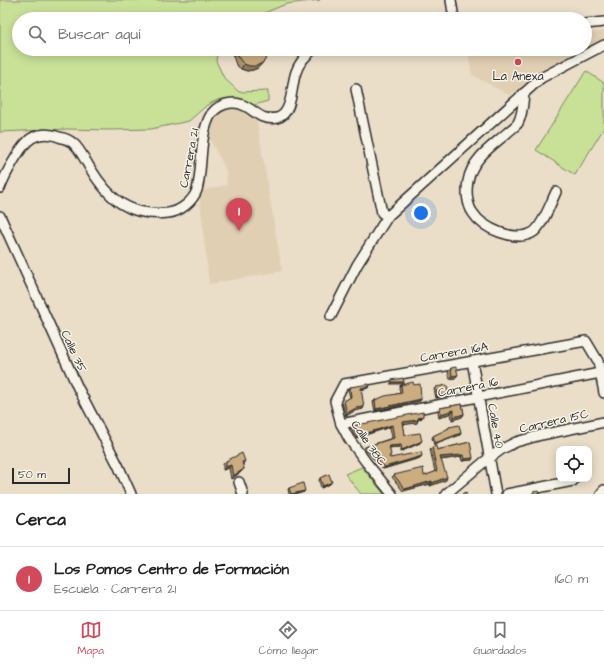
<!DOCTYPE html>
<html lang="es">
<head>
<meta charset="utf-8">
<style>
  :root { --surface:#fff; --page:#f2f2f2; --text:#222; --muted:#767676; --line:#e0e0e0; --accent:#d1495b }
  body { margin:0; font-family:"Architects Daughter",sans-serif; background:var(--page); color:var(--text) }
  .controls { position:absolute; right:12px; bottom:12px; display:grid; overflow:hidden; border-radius:8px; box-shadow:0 2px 10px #0003 }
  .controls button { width:36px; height:36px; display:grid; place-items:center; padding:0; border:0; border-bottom:1px solid var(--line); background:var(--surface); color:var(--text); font:20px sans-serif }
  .scale { position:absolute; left:12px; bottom:10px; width:58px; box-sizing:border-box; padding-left:4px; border:2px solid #2b2b2b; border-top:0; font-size:11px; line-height:14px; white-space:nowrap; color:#2b2b2b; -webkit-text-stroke:3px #f7f3e8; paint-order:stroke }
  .you { position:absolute; left:421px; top:213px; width:14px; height:14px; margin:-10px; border:3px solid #fff; border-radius:50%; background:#1a73e8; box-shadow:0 0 0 6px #1a73e833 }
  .badge { display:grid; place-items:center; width:26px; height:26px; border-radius:50%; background:var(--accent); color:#fff; font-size:13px; font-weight:700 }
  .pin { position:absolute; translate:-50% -33px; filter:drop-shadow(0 1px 2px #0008) }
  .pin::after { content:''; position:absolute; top:21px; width:14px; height:12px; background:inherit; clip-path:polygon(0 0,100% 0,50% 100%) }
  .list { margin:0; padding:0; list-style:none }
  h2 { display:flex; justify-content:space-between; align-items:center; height:52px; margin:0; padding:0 16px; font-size:17px }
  h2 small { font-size:13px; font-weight:400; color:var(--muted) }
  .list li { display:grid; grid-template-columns:26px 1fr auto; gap:12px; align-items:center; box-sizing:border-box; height:64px; padding:0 16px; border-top:1px solid var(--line) }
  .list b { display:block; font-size:15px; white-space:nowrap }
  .list p { margin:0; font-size:13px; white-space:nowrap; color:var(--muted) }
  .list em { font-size:13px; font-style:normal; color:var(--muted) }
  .icon { flex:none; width:22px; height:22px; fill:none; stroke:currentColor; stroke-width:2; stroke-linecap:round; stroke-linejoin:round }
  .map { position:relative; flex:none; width:604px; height:494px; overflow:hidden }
  .search { position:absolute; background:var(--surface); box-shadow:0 2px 10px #0003; left:12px; right:12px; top:12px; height:44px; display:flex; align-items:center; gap:10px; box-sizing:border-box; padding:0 14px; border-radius:22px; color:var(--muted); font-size:15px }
  .sheet { height:116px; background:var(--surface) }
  nav { display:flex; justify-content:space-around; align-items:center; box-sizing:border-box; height:56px; border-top:1px solid var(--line); background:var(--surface); font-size:11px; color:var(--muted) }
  nav a { display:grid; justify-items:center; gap:2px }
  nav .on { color:var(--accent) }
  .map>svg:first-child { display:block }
  .built { fill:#e1cfb3 }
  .green { fill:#c8e197; stroke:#7a8661 }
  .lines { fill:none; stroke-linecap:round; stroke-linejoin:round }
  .minor-casing { stroke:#2b2b2b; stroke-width:12 }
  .minor { stroke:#f7f3e8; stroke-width:9 }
  .wall { fill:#af956e; stroke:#2b2b2b }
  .shaded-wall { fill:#8f795a; stroke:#2b2b2b }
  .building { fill:#ccad80; stroke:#2b2b2b }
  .poi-dot { fill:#d1495b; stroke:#f7f3e8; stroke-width:1.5 }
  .labels { text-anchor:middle; stroke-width:3; stroke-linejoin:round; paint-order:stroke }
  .poi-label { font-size:12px; fill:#2b2b2b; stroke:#f7f3e8 }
  .street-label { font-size:12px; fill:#2b2b2b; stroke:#f7f3e8 }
</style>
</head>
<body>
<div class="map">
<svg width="604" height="494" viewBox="0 0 604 494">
  <rect width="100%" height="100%" fill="#eadec9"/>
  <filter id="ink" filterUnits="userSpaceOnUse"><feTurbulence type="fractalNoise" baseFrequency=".025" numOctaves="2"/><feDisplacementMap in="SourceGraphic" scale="8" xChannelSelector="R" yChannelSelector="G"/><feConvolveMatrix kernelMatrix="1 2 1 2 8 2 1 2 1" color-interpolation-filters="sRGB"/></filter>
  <g filter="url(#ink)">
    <g class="built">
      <polygon points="604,31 604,41 509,95 472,75 467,49 585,49 585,33"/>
      <polygon points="232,109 243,111 257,121 282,271 209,284 199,191 227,185 226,170 207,134 216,113"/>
    </g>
    <g class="green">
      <polygon points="0,0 320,0 286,4 250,19 19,19 19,49 218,49 216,61 224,78 239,92 268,91 268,101 251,106 220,99 207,105 189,121 151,129 110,130 68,129 0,132"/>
      <polygon points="586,71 604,83 604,128 575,175 536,150"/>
      <polygon points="362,467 384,494 361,494 345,474"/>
    </g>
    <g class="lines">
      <g class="minor-casing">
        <g id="minor">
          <polyline points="451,0 454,19"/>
          <polyline points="585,24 604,22"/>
          <polyline points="356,89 382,213 388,216 541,78 604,45"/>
          <path d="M524,93C523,102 523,114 518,123C516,126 510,130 507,133C491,147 472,159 468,181C466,191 467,205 473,213C483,229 515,242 532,233C542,228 551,202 556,192"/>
          <path d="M0,188C4,177 19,149 28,141C36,133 49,133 59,137C64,138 69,140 73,143C80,149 85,160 90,168C109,199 129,217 168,213C180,212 193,201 197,190C203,167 199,140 209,118C215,105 232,99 245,106C257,112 261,121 277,118C293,114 291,85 296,72C299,63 306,55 314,49"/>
          <polyline points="0,216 78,388 118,465 131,494"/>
          <polyline points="331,316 357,265 388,216"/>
          <polyline points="472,361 496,494"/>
          <polyline points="341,424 600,373"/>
          <polyline points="239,482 243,494"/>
          <polyline points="392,494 366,462 349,439 341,424 335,401 344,384 586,341 598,361 604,393"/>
          <polyline points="446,494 484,462 502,449 516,442 541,435 604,422"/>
          <polyline points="507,494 573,481"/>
          <polyline points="601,494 604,490"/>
        </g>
      </g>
      <use href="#minor" class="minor"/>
    </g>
    <g class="wall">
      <polygon points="234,49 268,49 262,63 258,68 253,70 247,71 241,69 236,65 234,59 233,53"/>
      <polygon points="451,368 455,378 450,379 448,372"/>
      <polygon points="401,385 414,385 421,399 420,401 375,411 373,402 375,400 400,393 399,387"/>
      <polygon points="370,386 368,388 361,390 363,409 354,411 346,416 342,403 344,401 350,398 348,389 350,387"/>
      <polygon points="436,387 448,395 436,398 434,389"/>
      <polygon points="462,404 464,414 462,417 452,420 451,413 439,418 438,411 440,408"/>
      <polygon points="422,418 418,420 417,423 403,424 405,435 422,441 420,443 400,452 399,447 389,448 390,458 422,456 420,458 383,469 364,449 365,447 392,438 390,427 356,438 351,428 352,426"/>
      <polygon points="449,427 461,433 460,435 434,445 432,438 433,436 448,429"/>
      <polygon points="470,442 472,460 462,461 461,457 441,460 446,480 430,486 430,484 403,491 392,477 394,475 424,476 435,472 430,449 432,447 437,450"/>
      <polygon points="226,461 245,461 243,464 244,469 241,472 231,479 229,468 223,470 223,464"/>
      <polygon points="320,478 330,484 321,488 319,480"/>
      <polygon points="289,488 305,491 304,492 297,494 289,494 288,489"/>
    </g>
    <g class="shaded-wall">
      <polygon points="266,59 258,68 253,70 247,71 241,69 244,64"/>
      <polygon points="458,375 455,378 450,379 452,376"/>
      <polygon points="392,382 404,382 403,384 390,384"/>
      <polygon points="370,386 368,388 359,390 361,388"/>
      <polygon points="449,394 448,395 436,398 437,396"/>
      <polygon points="421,399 420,401 375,411 376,409"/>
      <polygon points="364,407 363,409 354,411 346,416 347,413 356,408"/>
      <polygon points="454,410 451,413 439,418 441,414"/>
      <polygon points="464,414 462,417 452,420 454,417"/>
      <polygon points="423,416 422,418 416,420 418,418"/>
      <polygon points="418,420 417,423 401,425 403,422"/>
      <polygon points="392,425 390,427 356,438 358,436"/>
      <polygon points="461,433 460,435 434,445 435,443"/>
      <polygon points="422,441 420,443 400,452 402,450"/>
      <polygon points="401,445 399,447 387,448 389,446"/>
      <polygon points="463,455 461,457 438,460 440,457"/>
      <polygon points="422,456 420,458 383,469 385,467"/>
      <polygon points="473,458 472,460 462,461 464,459"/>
      <polygon points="231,465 229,468 223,470 226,467"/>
      <polygon points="244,469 241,472 231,479 233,476"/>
      <polygon points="447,477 446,480 430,486 432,483"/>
      <polygon points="432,481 430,484 403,491 405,489"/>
      <polygon points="332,482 330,484 321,488 323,486"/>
      <polygon points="305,491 304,492 297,494 291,494"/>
    </g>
    <g class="building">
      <polygon points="237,49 268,49 268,53 266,59 262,63 256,66 250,66 244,64 240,60 237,54"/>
      <polygon points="456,367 458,375 452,376 451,368"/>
      <polygon points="403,378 404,382 392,382 391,380"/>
      <polygon points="413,382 414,385 420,384 421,399 376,409 375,400 385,396 402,393 401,385"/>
      <polygon points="369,384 370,386 361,388 364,407 356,408 347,413 344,401 351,397 350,387"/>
      <polygon points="447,385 449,394 437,396 436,387"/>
      <polygon points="462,404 464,414 454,417 454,410 441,414 440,408"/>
      <polygon points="423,412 423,416 418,418 418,420 403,422 405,435 420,433 422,441 402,450 401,445 389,446 391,455 389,456 390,458 421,452 422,456 385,467 365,447 394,438 392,425 358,436 352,426"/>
      <polygon points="459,425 461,433 435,443 433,436 449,428 449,427"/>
      <polygon points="470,442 473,458 464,459 463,455 440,457 447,477 432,483 432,481 405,489 394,475 423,468 424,476 437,471 432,447 436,446 437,450"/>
      <polygon points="242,453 245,461 242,462 244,469 233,476 231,465 226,467 226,461"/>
      <polygon points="329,474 332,482 323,486 320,478"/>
      <polygon points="303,483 305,491 291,494 289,488"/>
      <polygon points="539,491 540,494 533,494 533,492"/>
      <polygon points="465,492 467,494 462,494"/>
    </g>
  </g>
  <circle class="poi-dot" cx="518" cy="62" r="4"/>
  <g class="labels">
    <g class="poi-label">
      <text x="518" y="80">La Anexa</text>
    </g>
    <g class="street-label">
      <text transform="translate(189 158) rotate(-79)" y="4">Carrera 21</text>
      <text transform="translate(74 351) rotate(65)" y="4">Calle 35</text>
      <text transform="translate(454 352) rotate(-10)" y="4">Carrera 16A</text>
      <text transform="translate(468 387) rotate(-11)" y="4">Carrera 16</text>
      <text transform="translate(554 421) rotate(-13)" y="4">Carrera 15C</text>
      <text transform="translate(496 426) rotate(80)" y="4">Calle 40</text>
      <text transform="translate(369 443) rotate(55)" y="4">Calle 38C</text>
    </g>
  </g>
</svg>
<div class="controls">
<button><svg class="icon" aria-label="locate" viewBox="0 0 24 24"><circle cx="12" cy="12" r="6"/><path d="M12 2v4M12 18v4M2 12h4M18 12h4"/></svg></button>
</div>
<div class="scale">50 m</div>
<div class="you"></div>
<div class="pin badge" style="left:239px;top:231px">1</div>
<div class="search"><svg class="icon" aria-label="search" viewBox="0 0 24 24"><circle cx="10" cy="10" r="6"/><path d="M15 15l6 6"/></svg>Buscar aquí</div>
</div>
<section class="sheet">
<h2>Cerca<small></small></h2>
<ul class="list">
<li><span class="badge">1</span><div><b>Los Pomos Centro de Formación</b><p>Escuela · Carrera 21</p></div><em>160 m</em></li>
</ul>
</section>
<nav>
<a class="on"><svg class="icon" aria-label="map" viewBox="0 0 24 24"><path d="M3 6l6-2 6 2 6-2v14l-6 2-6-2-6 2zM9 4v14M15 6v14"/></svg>Mapa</a>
<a><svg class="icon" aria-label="directions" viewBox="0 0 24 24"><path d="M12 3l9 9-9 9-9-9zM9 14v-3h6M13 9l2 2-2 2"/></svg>Cómo llegar</a>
<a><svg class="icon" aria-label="saved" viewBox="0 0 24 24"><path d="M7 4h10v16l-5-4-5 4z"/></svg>Guardados</a>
</nav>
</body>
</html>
